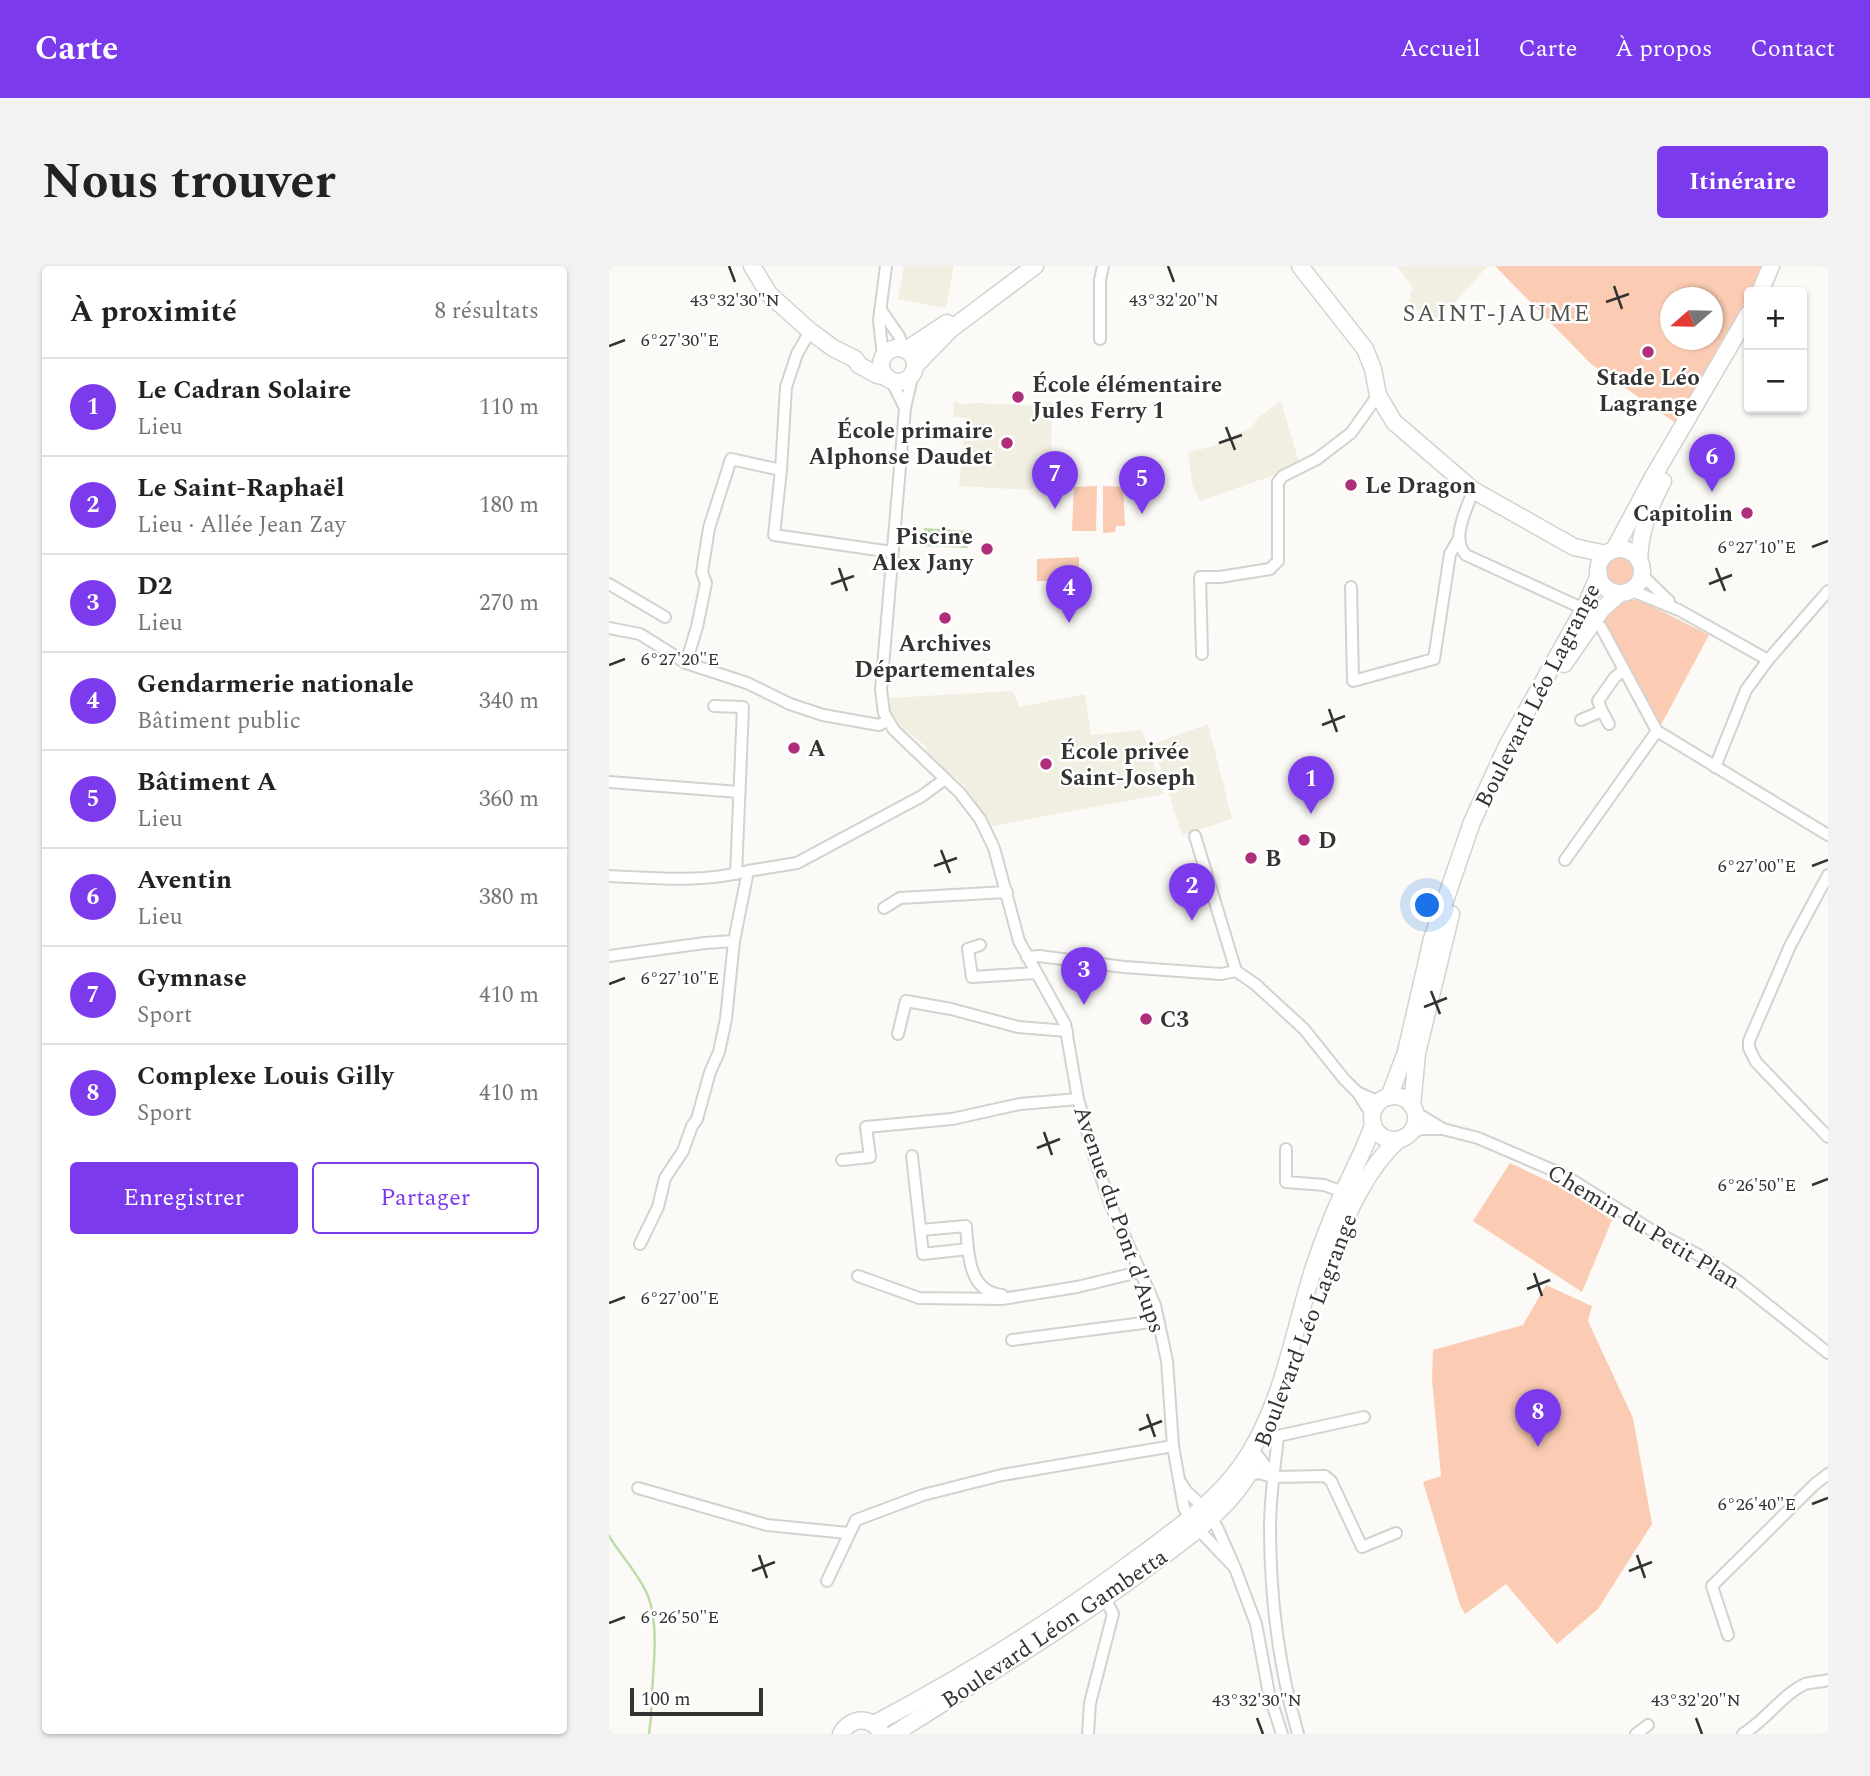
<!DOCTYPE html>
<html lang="fr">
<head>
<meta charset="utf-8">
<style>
  :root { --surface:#fff; --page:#f2f2f2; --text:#222; --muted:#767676; --line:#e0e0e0; --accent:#7c3aed }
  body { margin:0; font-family:Spectral,serif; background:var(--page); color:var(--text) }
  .controls { position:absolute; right:21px; top:21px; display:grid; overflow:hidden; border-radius:7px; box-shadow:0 2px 5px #0004 }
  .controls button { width:63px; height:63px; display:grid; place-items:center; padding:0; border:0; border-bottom:2px solid var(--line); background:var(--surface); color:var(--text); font:35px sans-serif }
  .compass { position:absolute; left:1051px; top:21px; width:63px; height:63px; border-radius:50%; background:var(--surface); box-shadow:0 2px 5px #0004; rotate:250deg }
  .scale { position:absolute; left:21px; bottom:18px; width:133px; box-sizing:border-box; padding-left:7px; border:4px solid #333331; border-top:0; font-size:19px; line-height:24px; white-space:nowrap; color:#333331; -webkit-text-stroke:5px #fff; paint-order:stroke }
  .you { position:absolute; left:819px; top:640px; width:24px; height:24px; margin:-18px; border:5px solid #fff; border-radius:50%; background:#1a73e8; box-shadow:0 0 0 10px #1a73e833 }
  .badge { display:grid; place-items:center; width:46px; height:46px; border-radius:50%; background:var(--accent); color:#fff; font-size:23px; font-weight:700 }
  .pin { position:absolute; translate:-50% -58px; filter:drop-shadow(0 2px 4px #0008) }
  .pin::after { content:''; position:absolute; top:37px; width:24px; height:21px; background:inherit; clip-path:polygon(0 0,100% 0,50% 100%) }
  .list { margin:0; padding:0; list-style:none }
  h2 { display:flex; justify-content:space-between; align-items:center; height:91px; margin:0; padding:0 28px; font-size:30px }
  h2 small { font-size:23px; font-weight:400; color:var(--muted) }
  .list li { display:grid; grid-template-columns:46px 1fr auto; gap:21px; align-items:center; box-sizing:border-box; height:98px; padding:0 28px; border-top:2px solid var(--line) }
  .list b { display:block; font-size:26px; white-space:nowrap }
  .list p { margin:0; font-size:23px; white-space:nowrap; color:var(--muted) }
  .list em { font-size:23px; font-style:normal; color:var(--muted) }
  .actions { display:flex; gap:14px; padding:21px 28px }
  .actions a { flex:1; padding:16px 0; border:2px solid var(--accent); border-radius:7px; text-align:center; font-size:24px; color:var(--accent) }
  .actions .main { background:var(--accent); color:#fff }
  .map { position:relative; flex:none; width:1219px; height:1468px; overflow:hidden; border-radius:7px }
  header { display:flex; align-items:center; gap:42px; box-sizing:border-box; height:98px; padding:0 35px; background:var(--accent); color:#fff }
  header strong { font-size:33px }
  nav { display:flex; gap:38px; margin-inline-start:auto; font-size:24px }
  .intro { display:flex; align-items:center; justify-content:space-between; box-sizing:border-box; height:168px; padding:0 42px }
  h1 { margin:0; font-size:49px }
  .button { padding:18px 32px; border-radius:7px; background:var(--accent); color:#fff; font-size:24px; font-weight:700 }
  main { display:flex; gap:42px; padding:0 42px }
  aside { flex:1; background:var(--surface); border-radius:7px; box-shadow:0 2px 5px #0004 }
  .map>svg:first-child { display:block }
  .built { fill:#f1eee2 }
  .grass { fill:#fbccb3; fill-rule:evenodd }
  .water { fill:#bcdda7 }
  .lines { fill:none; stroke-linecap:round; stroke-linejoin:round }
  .stream { stroke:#bcdda7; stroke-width:2.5 }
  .street-casing { stroke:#d4d2ce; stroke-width:14 }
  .secondary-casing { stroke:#d4d2ce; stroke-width:19 }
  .street { stroke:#fff; stroke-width:10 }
  .secondary { stroke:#fff; stroke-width:16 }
  .ticks { fill:none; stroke:#333331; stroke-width:2.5 }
  .poi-dot { fill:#af2e7b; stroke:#fff; stroke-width:2.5 }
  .labels { text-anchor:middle; stroke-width:5; stroke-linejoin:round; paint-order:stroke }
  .poi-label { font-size:23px; font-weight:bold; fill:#333331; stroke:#fff; text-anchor:start }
  .street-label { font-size:23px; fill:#333331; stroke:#fff }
  .neighbourhood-label { font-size:24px; letter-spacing:2px; fill:#54534f; stroke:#fff }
  .ticks-label { font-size:18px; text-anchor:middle; fill:#333331; stroke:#fff; stroke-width:5; stroke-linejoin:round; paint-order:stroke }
</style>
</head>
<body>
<header>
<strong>Carte</strong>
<nav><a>Accueil</a><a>Carte</a><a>À propos</a><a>Contact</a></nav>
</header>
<div class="intro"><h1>Nous trouver</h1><a class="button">Itinéraire</a></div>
<main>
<aside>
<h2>À proximité<small>8 résultats</small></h2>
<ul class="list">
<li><span class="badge">1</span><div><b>Le Cadran Solaire</b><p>Lieu</p></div><em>110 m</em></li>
<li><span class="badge">2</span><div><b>Le Saint-Raphaël</b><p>Lieu · Allée Jean Zay</p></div><em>180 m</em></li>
<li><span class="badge">3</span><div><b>D2</b><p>Lieu</p></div><em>270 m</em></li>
<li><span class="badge">4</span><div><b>Gendarmerie nationale</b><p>Bâtiment public</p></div><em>340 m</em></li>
<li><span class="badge">5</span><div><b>Bâtiment A</b><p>Lieu</p></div><em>360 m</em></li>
<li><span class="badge">6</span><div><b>Aventin</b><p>Lieu</p></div><em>380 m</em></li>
<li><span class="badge">7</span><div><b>Gymnase</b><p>Sport</p></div><em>410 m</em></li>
<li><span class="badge">8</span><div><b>Complexe Louis Gilly</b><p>Sport</p></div><em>410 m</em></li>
</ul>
<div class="actions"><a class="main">Enregistrer</a><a>Partager</a></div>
</aside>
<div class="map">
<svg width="1219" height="1468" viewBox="0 0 1219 1468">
  <rect width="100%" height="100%" fill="#fcfaf6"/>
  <g class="built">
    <polygon points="295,0 345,0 337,42 289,33"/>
    <polygon points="788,0 879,0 842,40 820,58 800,35 804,21"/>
    <polygon points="672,135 691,200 591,235 583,218 579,186 606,180 610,175 642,162 650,151"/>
    <polygon points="345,136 350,136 351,139 367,137 437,140 437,137 443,137 442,203 429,204 423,224 350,220 357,152 344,151"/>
    <polygon points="404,425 410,441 476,428 482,469 533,464 555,528 383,560 354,518 322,492 315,479 290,459 282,446 280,432"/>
    <polygon points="599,458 623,553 573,569 544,478"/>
  </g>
  <g class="grass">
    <path d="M886,0H1153L1150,10L1068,158L982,98ZM1062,32H1104V74H1062Z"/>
    <polygon points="488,220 487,265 463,265 465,221"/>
    <polygon points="494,220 514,221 516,260 507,260 506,266 494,267"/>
    <polygon points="470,291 470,315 428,315 428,293"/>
    <circle cx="1011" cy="306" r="14"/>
    <polygon points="1016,334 1031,334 1100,369 1052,459 994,355 1006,340"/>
    <polygon points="901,897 960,925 1003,954 973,1026 864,955"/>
    <polygon points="937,1019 983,1040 979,1055 1024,1152 1043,1258 989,1343 948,1378 897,1318 856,1348 851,1339 814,1216 832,1210 823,1113 824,1084 914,1059"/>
  </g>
  <polygon class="water" points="315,262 360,265 359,282 314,280"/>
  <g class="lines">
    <path class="stream" d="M0,1270C12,1290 30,1308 39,1330C52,1364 42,1414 42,1451L40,1468"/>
    <g class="street-casing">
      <g id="street">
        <polyline points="272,44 290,70 295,83"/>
        <polyline points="201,65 188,88 177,121 172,204 165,269 283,286"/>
        <polyline points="491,73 491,14 494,0"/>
        <polyline points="274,91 270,54 277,0"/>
        <polyline points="304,107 296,142 272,424 275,447 285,464 351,527 371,553 385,582 410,675 456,758 469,833 486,893 502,940 546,1039 558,1095 564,1180 575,1242 588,1262 626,1302"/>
        <polyline points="282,114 296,142"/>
        <path d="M864,224C858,244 841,272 857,289L975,343"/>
        <polyline points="1033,309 1060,335"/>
        <polyline points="0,318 56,351"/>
        <polyline points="742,321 744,415 825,393 841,288 849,274"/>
        <polyline points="1021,324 1070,344 1159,394"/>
        <polyline points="992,361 1048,465 1219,569"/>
        <polyline points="0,362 31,368 77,397 138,417 181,438 214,449 270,459 279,455"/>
        <polyline points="593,388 591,311 611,311 661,303 669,295 669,216 674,210 708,193 742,167 769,129"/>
        <polyline points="77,397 88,361 97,317 93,306 100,262 122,193 172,204"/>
        <polyline points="105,440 134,441 127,608"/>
        <polyline points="993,445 1000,458"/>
        <polyline points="972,454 993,445 989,435 1006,411 1015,404"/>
        <polyline points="1106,501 1137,424 1159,394 1219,325"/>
        <polyline points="0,516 130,526"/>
        <polyline points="586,570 627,705"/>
        <polyline points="956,594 1048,465"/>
        <polyline points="1219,609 1181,680 1140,775 1140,782 1147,796 1219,871"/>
        <path d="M0,610C44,612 90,617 133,606"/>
        <polyline points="275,642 291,632 398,626"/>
        <polyline points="371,679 359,683 363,711 427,707"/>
        <polyline points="0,690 96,677 125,675 139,605 188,597 313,530 336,513"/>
        <polyline points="418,691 430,690 515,701 612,708 627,705 646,718 695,763 735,813 749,827 763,849"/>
        <polyline points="289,768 297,735 342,743 409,761 458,765"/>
        <polyline points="750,827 770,836"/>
        <polyline points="806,846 834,863 869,872 955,909 1039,962 1095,992 1130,1016 1219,1087"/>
        <polyline points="802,867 812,863 832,863"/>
        <polyline points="677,883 677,916 715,919 734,926"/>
        <polyline points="303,890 314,988 359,983"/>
        <polyline points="233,894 261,891 257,861 343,853 411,838 469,833"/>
        <path d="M312,964L357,960C359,986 359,1026 393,1029"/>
        <polyline points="31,978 49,941 56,912 74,885 83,860 88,853 101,806 110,786 117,753 125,675"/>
        <polyline points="249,1010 310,1032 393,1033 468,1021 530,1006"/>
        <polyline points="403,1074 549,1055"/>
        <polyline points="660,1167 669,1170 755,1151"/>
        <path d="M669,1170C666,1200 661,1231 661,1261C661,1329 670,1402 689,1468"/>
        <polyline points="649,1190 665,1211"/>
        <polyline points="638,1210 649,1207 665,1211 716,1210 722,1215 753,1281 787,1267"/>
        <polyline points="572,1217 577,1225 594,1241 608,1261 626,1302 647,1358 660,1428 673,1468"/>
        <polyline points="29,1222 158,1259 239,1267"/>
        <polyline points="218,1315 247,1254 314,1229 393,1209 564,1180"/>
        <polyline points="1119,1369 1103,1320 1206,1218 1219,1208"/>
        <polyline points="479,1468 481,1437 504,1348 496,1332"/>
        <polyline points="1027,1468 1039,1459"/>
        <path d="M1134,1468C1156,1455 1174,1428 1196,1418C1203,1416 1212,1416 1219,1414"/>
      </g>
    </g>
    <g class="secondary-casing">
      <g id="secondary">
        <polyline points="143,0 160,28 201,65 224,82 246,93 250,99 268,109 278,111"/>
        <polyline points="691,0 756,83 764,103 769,129 785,156 864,224 965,281 997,288"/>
        <polyline points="1151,26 1162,0"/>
        <circle cx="289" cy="99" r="17"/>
        <polyline points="297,84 338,57"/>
        <polyline points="306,100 342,63 426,0"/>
        <circle cx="1011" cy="305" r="22"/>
        <polyline points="1005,284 1044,211 1140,47"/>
        <path d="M1030,295C1031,265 1040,241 1054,215"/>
        <polyline points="955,398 993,343 1011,327"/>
        <circle cx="785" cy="852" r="22"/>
        <polyline points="780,831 797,786 823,673 863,556 898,480 975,343 990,309"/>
        <polyline points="803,840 808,787 842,648"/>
        <path d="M715,1005C734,959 752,908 789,874"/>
        <path d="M265,1458C360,1408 449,1352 534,1288C569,1262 606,1236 632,1200C674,1141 683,1069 705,1001C713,977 723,951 734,927C744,904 756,883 764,859"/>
        <path d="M232,1468C242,1450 263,1450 273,1468"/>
        <path d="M285,1468C371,1413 460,1360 542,1299C579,1271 623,1242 644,1200"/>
      </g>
    </g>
    <use href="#street" class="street"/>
    <use href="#secondary" class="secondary"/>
  </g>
  <path class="ticks" d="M120,0L126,16M559,0L565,16M1005,20L1013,43M997,36L1020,28M0,80L16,74M617,161L626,184M610,177L633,169M1203,281L1219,275M230,302L238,325M1107,302L1116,325M222,318L245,310M1100,318L1123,309M0,399L16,393M720,443L728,466M713,459L736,450M332,584L341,607M325,600L348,592M1203,600L1219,594M0,718L16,712M822,725L831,748M815,741L838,732M435,866L443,889M428,882L451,873M1203,919L1219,913M925,1007L933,1030M918,1023L941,1014M0,1037L16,1031M538,1148L546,1171M530,1164L553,1155M1203,1238L1219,1232M150,1289L158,1312M1028,1289L1036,1312M143,1305L166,1296M1020,1305L1043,1296M0,1357L16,1351M648,1452L654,1468M1087,1452L1093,1468"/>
  <g class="poi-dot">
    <circle cx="1039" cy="86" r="7"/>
    <circle cx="409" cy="131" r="7"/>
    <circle cx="398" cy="177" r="7"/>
    <circle cx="742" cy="219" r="7"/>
    <circle cx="1138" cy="247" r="7"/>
    <circle cx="378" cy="283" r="7"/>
    <circle cx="336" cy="352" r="7"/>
    <circle cx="185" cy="482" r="7"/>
    <circle cx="437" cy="498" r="7"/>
    <circle cx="695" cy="574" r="7"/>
    <circle cx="642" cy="592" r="7"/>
    <circle cx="537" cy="753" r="7"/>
  </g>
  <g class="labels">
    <g class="poi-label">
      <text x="1039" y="119" text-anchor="middle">Stade Léo<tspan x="1039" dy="26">Lagrange</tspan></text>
      <text x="423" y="126">École élémentaire<tspan x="423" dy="26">Jules Ferry 1</tspan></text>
      <text x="384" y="172" text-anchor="end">École primaire<tspan x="384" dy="26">Alphonse Daudet</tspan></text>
      <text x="756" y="227">Le Dragon</text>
      <text x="1124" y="255" text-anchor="end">Capitolin</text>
      <text x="364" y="278" text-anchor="end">Piscine<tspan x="364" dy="26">Alex Jany</tspan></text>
      <text x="336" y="385" text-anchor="middle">Archives<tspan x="336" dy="26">Départementales</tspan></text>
      <text x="199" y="490">A</text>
      <text x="451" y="493">École privée<tspan x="451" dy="26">Saint-Joseph</tspan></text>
      <text x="709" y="582">D</text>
      <text x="656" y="600">B</text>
      <text x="551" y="761">C3</text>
    </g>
    <g class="street-label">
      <text transform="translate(928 429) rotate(-63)" y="8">Boulevard Léo Lagrange</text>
      <text transform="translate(511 953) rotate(71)" y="8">Avenue du Pont d'Aups</text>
      <text transform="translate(1035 960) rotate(31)" y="8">Chemin du Petit Plan</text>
      <text transform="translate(696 1064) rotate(-69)" y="8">Boulevard Léo Lagrange</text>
      <text transform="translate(445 1362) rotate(-34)" y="8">Boulevard Léon Gambetta</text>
    </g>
    <g class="neighbourhood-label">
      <text x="888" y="55">SAINT-JAUME</text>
    </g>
  </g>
  <g class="ticks-label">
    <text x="126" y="40">43°32'30"N</text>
    <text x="565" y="40">43°32'20"N</text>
    <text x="71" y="80">6°27'30"E</text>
    <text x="1148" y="287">6°27'10"E</text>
    <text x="71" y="399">6°27'20"E</text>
    <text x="1148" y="606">6°27'00"E</text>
    <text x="71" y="718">6°27'10"E</text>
    <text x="1148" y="925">6°26'50"E</text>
    <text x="71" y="1038">6°27'00"E</text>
    <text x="1148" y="1244">6°26'40"E</text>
    <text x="71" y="1357">6°26'50"E</text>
    <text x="648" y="1440">43°32'30"N</text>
    <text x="1087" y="1440">43°32'20"N</text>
  </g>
</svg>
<div class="controls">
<button>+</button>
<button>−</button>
</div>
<svg class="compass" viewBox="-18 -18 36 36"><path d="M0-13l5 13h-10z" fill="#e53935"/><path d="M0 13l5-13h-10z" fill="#767676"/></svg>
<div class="scale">100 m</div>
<div class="you"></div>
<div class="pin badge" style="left:702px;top:548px">1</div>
<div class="pin badge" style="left:583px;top:655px">2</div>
<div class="pin badge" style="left:475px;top:739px">3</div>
<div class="pin badge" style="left:460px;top:357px">4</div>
<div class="pin badge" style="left:533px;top:248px">5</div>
<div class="pin badge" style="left:1103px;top:226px">6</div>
<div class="pin badge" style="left:446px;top:243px">7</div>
<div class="pin badge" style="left:929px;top:1181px">8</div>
</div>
</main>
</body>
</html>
